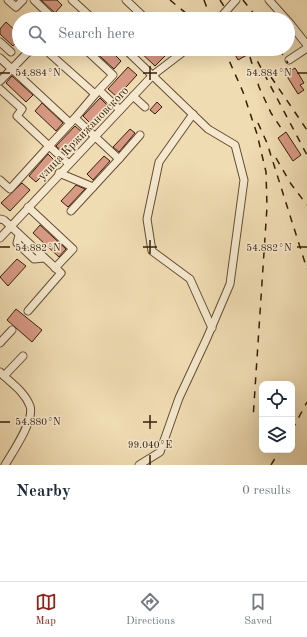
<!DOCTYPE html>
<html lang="en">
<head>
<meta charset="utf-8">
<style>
  :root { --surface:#fff; --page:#f6f6f7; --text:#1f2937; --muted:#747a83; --line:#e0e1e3; --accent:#8f2418 }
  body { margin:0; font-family:"Old Standard TT",serif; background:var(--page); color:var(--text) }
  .controls { position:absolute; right:12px; bottom:12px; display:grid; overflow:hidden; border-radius:8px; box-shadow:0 4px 16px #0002 }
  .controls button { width:36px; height:36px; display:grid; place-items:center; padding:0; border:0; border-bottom:1px solid var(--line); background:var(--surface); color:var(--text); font:20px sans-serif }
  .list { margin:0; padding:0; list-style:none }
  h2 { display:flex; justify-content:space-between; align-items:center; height:52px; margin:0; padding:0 16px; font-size:17px }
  h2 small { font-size:13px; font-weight:400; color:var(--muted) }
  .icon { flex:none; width:22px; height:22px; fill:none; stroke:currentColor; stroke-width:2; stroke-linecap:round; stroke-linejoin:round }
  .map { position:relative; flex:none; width:307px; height:465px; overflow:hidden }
  .search { position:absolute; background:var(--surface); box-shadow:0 4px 16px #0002; left:12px; right:12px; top:12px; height:44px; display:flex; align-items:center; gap:10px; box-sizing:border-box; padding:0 14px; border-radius:22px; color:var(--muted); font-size:15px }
  .sheet { height:116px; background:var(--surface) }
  nav { display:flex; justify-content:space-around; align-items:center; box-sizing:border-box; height:56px; border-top:1px solid var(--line); background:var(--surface); font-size:11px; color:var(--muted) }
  nav a { display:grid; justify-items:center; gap:2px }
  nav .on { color:var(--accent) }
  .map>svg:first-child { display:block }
  .building { fill:#d79884; stroke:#361f08 }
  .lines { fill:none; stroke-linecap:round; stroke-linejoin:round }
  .minor-casing { stroke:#644e33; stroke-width:9 }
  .minor { stroke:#f5e8ce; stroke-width:7 }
  .rail { stroke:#361f08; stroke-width:1.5; stroke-dasharray:7 7; stroke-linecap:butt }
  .ticks { fill:none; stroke:#361f08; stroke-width:1.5 }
  .labels { text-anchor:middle; stroke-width:3; stroke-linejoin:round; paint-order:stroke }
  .street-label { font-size:12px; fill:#361f08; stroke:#f5e8ce }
  .ticks-label { font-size:10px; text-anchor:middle; fill:#361f08; stroke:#f5e8ce; stroke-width:3; stroke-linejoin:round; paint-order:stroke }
</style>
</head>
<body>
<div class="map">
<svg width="307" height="465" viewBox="0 0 307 465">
  <rect width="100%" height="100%" fill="#f0dcb3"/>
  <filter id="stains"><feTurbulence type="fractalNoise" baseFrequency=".005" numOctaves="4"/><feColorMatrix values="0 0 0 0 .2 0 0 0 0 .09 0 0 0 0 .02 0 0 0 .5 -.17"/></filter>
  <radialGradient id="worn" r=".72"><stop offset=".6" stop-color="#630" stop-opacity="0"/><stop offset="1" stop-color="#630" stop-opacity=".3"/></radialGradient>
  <g class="building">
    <polygon points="41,0 57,0 62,5 55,13"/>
    <polygon points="71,13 77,19 66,19"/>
    <polygon points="6,22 19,34 19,40 13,46 0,34 0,29"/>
    <polygon points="92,49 109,49 121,61 114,69"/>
    <polygon points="137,49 149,49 156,56 161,50 166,55 155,66"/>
    <polygon points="232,49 244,49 247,55 238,60"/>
    <polygon points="128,67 137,75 117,97 108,89"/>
    <polygon points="288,67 290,71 295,68 304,83 300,85 304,90 298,94 283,70"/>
    <polygon points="12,76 33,95 26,102 6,83"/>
    <polygon points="100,98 108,106 91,124 83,116"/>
    <polygon points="157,102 162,107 155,114 150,110"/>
    <polygon points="42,103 63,123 56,131 35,111"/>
    <polygon points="75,126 83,133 64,153 56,146"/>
    <polygon points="130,129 135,133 119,152 113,147"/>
    <polygon points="286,132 301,155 293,161 278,138"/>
    <polygon points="48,154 56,162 36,182 29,176"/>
    <polygon points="104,156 110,161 93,180 87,174"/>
    <polygon points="22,183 30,190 10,211 1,203"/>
    <polygon points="76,185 85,189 68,207 61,201"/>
    <polygon points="40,225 66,249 59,257 33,233"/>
    <polygon points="17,259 26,266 8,286 0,277"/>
    <polygon points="16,309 42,330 32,342 7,320"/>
  </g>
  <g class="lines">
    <g class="minor-casing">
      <g id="minor">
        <polyline points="8,0 16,7 23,0"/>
        <polyline points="34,0 54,19"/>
        <polyline points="72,0 93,19"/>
        <polyline points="126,0 146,19"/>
        <polyline points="269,0 286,19"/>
        <polyline points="219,19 236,0"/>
        <polyline points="288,21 307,45"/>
        <polyline points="0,42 11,52"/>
        <polyline points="50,49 50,54 95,94"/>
        <polyline points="85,49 113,75 99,90 120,110"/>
        <polyline points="125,49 208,129 235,145 244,180 230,284 207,338 179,398 160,452 139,465"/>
        <polyline points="0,58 70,123"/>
        <polyline points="289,60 307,48"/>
        <polyline points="0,81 31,49"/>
        <polyline points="0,89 22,109 17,116 49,146 75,118 119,159 71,211"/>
        <polyline points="133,96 145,107"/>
        <polyline points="193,114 159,162 147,219 152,251 190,279 212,328"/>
        <polyline points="75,118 97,92"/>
        <polyline points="119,159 140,135"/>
        <polyline points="59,173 93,187"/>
        <polyline points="0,180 10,189 49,146 69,164"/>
        <polyline points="28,207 73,249 55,268"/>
        <polyline points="0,219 4,220 61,273 28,311"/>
        <polyline points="19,235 17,243 34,259 44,258"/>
        <polyline points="0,238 153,75 187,49"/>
        <polyline points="0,343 12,330"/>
        <polyline points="0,372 4,376 23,356"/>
        <path d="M4,376C14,385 25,393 30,406C35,420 12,453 5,465"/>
      </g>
    </g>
    <use href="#minor" class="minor"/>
    <g class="rail">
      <polyline points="170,0 193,19"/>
      <polyline points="204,0 211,19"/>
      <polyline points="220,0 232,19"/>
      <polyline points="243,0 258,19"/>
      <polyline points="224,49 243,92 257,134 266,172 267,207 253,419"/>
      <polyline points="251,49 307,155"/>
      <polyline points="279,49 288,63"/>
      <polyline points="250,57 259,87 271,113 281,128"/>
      <polyline points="271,77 307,130"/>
      <polyline points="258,123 267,143 307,269"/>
      <polyline points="276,158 291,184 307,205"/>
      <polyline points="292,430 307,402"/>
      <polyline points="271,465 280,450"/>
    </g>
  </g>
  <path class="ticks" d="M150,66V80M0,73H10M143,73H157M297,73H307M150,240V254M0,247H10M143,247H157M297,247H307M150,415V429M0,422H10M143,422H157M150,455V465"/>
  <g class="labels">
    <g class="street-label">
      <text transform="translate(83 133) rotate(-46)" y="4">улица Кржижановского</text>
    </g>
  </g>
  <g class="ticks-label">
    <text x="38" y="76">54.884°N</text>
    <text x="269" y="76">54.884°N</text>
    <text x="38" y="251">54.882°N</text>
    <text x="269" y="251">54.882°N</text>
    <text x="38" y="425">54.880°N</text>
    <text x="150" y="448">99.040°E</text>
  </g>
  <rect width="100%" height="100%" filter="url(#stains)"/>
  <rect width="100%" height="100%" fill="url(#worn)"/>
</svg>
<div class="controls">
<button><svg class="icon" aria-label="locate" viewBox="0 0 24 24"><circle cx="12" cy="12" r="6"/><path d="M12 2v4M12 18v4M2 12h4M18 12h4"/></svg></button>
<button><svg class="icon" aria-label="layers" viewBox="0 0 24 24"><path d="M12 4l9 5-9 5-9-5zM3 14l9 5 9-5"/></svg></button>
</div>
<div class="search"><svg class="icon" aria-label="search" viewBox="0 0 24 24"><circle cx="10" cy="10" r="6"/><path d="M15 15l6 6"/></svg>Search here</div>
</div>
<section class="sheet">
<h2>Nearby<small>0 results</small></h2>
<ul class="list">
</ul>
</section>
<nav>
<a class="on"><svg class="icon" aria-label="map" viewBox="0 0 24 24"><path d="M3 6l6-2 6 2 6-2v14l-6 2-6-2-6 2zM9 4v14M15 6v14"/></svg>Map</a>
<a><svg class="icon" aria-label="directions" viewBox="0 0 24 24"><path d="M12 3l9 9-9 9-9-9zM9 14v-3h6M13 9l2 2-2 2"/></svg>Directions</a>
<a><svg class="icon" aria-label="saved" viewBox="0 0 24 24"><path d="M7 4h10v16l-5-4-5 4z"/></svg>Saved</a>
</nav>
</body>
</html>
